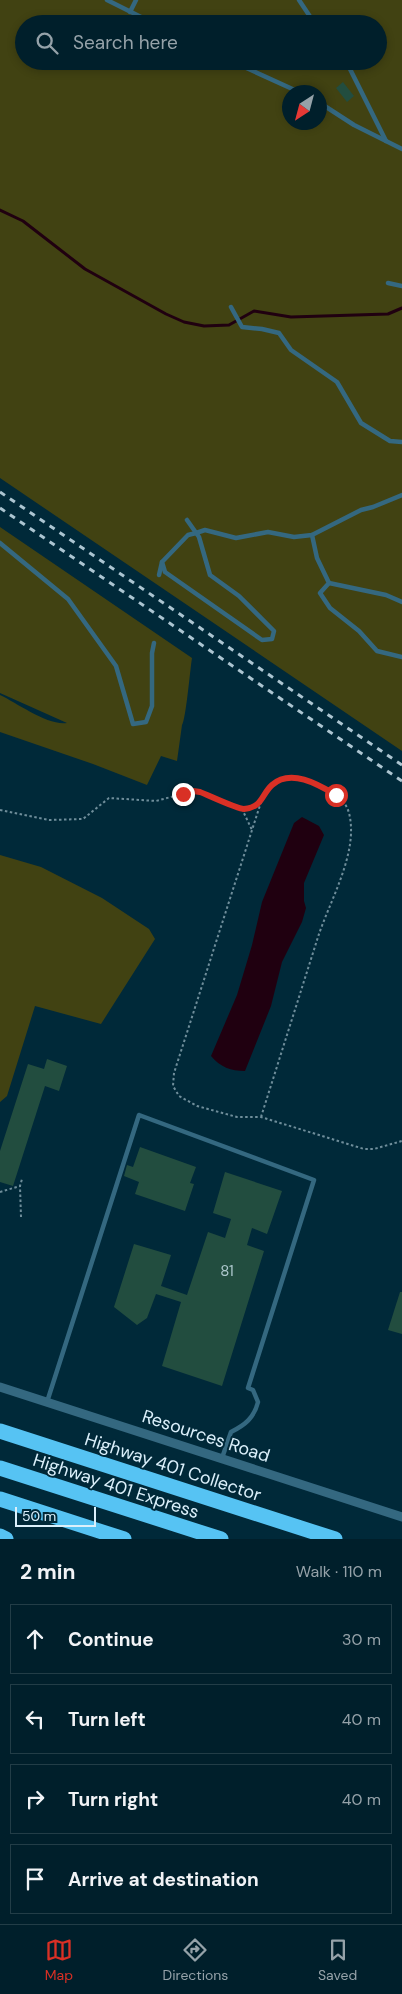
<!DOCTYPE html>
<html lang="en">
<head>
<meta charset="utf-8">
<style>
  :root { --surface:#001f2b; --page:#0e2c37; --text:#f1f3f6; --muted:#95a2a9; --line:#223d47; --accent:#d93025 }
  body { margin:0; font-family:"DM Sans",sans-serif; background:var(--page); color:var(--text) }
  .compass { position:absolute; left:282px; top:85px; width:45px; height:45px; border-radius:50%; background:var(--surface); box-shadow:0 2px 8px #0003; rotate:216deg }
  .scale { position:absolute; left:15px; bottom:12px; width:81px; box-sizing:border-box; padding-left:5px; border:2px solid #dbf0fb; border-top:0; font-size:14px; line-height:18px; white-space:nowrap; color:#dbf0fb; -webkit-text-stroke:4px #002939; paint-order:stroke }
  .stop { position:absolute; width:15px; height:15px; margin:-11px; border:4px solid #d93025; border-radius:50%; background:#fff }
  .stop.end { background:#d93025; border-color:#fff; box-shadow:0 1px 5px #0008 }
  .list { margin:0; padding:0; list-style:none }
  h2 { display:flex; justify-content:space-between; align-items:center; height:65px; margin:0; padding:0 20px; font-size:21px }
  h2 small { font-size:16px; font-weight:400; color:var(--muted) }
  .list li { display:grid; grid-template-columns:32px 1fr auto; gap:15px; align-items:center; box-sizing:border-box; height:70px; margin:0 10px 10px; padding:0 10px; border:1px solid var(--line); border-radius:0px }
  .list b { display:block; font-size:19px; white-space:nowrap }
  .list em { font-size:16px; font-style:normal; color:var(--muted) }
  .icon { flex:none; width:28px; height:28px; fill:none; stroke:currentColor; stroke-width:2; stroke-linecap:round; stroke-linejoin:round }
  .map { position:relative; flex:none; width:402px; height:1539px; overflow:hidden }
  .search { position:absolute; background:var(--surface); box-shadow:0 2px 8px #0003; left:15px; right:15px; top:15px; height:55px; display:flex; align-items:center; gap:12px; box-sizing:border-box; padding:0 18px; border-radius:28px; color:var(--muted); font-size:19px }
  .sheet { height:385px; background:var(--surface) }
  nav { display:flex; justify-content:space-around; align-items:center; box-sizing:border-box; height:70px; border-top:1px solid var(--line); background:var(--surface); font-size:14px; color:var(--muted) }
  nav a { display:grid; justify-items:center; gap:2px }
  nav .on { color:var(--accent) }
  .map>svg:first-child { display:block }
  .green { fill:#414212; fill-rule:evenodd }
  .water { fill:#200010 }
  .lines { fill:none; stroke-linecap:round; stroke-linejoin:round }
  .stream { stroke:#200010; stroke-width:3 }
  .building { fill:#224d3f }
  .path { stroke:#6f8e9b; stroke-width:2; stroke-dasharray:2.5 2.5; stroke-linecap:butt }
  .lane { stroke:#346880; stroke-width:4.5 }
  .street { stroke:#346880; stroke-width:9 }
  .highway { stroke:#56c3f3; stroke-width:15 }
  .rail { stroke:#acc5d1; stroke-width:3; stroke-dasharray:6 6; stroke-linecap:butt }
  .route { stroke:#d93025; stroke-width:6 }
  .labels { text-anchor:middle; stroke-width:4; stroke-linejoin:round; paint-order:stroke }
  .number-label { font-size:15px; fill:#adc7cc }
  .street-label { font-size:18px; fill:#dbf0fb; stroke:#002939 }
</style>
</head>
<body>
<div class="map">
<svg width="402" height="1539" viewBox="0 0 402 1539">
  <rect width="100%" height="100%" fill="#002939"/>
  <g class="green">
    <path d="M0,0H402V751L0,478ZM24,24H378V61H24ZM290,92H320V122H290Z"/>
    <path d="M0,527L192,658C190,670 186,719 182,725L177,761L161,756L147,785L93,764L0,732V695C17,703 48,726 67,723L0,693Z"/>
    <polygon points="0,855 41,867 102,898 149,929 155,939 101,1024 35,1006 7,1096 0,1102"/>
  </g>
  <path class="water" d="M302,817L319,826L324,835L304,883V901L306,908L302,922L282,962L271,1006L245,1071C231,1071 220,1067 211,1056L237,995L252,945L262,902L294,823Z"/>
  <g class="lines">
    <polyline class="stream" points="0,210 23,221 85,269 166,314 184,322 204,326 229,325 254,311 291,317 388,314 402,308"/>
  </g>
  <g class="building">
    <polygon points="343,82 354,96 347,102 336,88"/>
    <polygon points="47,1059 67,1066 59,1091 45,1086 13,1186 0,1182 0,1151 28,1064 44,1069"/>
    <polygon points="140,1147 196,1167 190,1183 194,1184 185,1211 135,1194 139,1182 124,1176 127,1165 133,1167"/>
    <polygon points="225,1172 282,1191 267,1234 252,1228 247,1245 264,1251 222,1386 162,1366 181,1302 156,1294 147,1318 137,1325 114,1307 134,1244 171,1255 161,1286 187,1295 208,1232 225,1238 231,1219 213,1213"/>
    <polygon points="400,1292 402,1292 402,1334 388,1330"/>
  </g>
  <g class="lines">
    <g class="path">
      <polyline points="242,809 259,804"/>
      <polyline points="0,810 49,820 83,819 109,798 156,801 193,791 200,792 242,809 252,830"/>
      <path d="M261,1117C280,1057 299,997 318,937C330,900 359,852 349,813C344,794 319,783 302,780C278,776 275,781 262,799L174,1073L173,1086L179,1096L197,1106L237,1117H261L364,1149H374L402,1141"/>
      <polyline points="0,1192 20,1186"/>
      <polyline points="21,1217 20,1186 22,1179"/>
    </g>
    <g class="lane">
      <polyline points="107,0 155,24"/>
      <polyline points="299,0 315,24"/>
      <polyline points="130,12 136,0"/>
      <polyline points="231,61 299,92"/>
      <polyline points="346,61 386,141"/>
      <polyline points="320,103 354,125 402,149"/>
      <polyline points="388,283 402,286"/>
      <polyline points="231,307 242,327 262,329 279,333 291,350 337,382 361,423 390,441 402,442"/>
      <polyline points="187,520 199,537 210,575 239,596 274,631 272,639 262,640 165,572 162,562 188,535 196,533 205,530 236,538 268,532 294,537 312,535 361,510 373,507 402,495"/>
      <polyline points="312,535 317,558 329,583 320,593 330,608 359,631 377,651 402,657"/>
      <polyline points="0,543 68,599 116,666 133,724 146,722 152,706 152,653 154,643"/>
      <polyline points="159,575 162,562"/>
      <polyline points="329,583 386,595 402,602"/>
      <path d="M47,1402L139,1115L314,1180L248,1388L253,1390L258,1402C254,1418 245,1425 231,1432L222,1458"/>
    </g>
    <polyline class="street" points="0,1387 402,1517"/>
    <g class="highway">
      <polyline points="0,1431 335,1539"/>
      <polyline points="0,1468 221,1539"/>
      <polyline points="0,1499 124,1539"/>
      <polyline points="0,1536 6,1539"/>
    </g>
    <g class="rail">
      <polyline points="0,492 402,765"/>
      <polyline points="0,508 402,781"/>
    </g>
  </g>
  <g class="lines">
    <path class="route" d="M183,794L193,791L200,792C208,795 237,809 244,809C263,807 261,795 272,785C291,768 319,785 336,795"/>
  </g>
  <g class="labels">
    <g class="number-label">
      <text x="227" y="1276">81</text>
    </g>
    <g class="street-label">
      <text transform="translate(206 1436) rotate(18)" y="6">Resources Road</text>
      <text transform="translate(173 1467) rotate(18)" y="6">Highway 401 Collector</text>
      <text transform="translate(116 1486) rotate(18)" y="6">Highway 401 Express</text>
    </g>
  </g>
</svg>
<svg class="compass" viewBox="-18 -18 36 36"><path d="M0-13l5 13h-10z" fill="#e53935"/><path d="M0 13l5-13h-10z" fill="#95a2a9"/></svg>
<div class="scale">50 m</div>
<div class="stop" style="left:336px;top:795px"></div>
<div class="stop end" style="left:183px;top:794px"></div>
<div class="search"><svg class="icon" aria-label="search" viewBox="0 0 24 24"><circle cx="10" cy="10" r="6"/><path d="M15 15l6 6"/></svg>Search here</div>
</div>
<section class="sheet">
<h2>2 min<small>Walk · 110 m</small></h2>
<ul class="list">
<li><svg class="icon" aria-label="ahead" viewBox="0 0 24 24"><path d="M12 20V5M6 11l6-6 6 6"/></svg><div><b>Continue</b></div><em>30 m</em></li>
<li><svg class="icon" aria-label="left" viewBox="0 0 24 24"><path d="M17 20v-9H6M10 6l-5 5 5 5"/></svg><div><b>Turn left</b></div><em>40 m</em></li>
<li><svg class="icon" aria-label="right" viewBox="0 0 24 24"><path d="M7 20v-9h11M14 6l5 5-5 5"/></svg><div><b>Turn right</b></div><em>40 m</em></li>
<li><svg class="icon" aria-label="arrive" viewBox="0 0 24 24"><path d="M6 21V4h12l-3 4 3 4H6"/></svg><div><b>Arrive at destination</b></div></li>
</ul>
</section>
<nav>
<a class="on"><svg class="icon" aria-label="map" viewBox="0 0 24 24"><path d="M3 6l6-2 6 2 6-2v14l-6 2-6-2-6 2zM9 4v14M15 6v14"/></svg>Map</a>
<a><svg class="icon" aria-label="directions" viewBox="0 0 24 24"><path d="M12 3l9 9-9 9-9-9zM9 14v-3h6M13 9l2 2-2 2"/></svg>Directions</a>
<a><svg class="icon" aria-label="saved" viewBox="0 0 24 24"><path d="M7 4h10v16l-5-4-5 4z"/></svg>Saved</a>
</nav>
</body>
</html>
